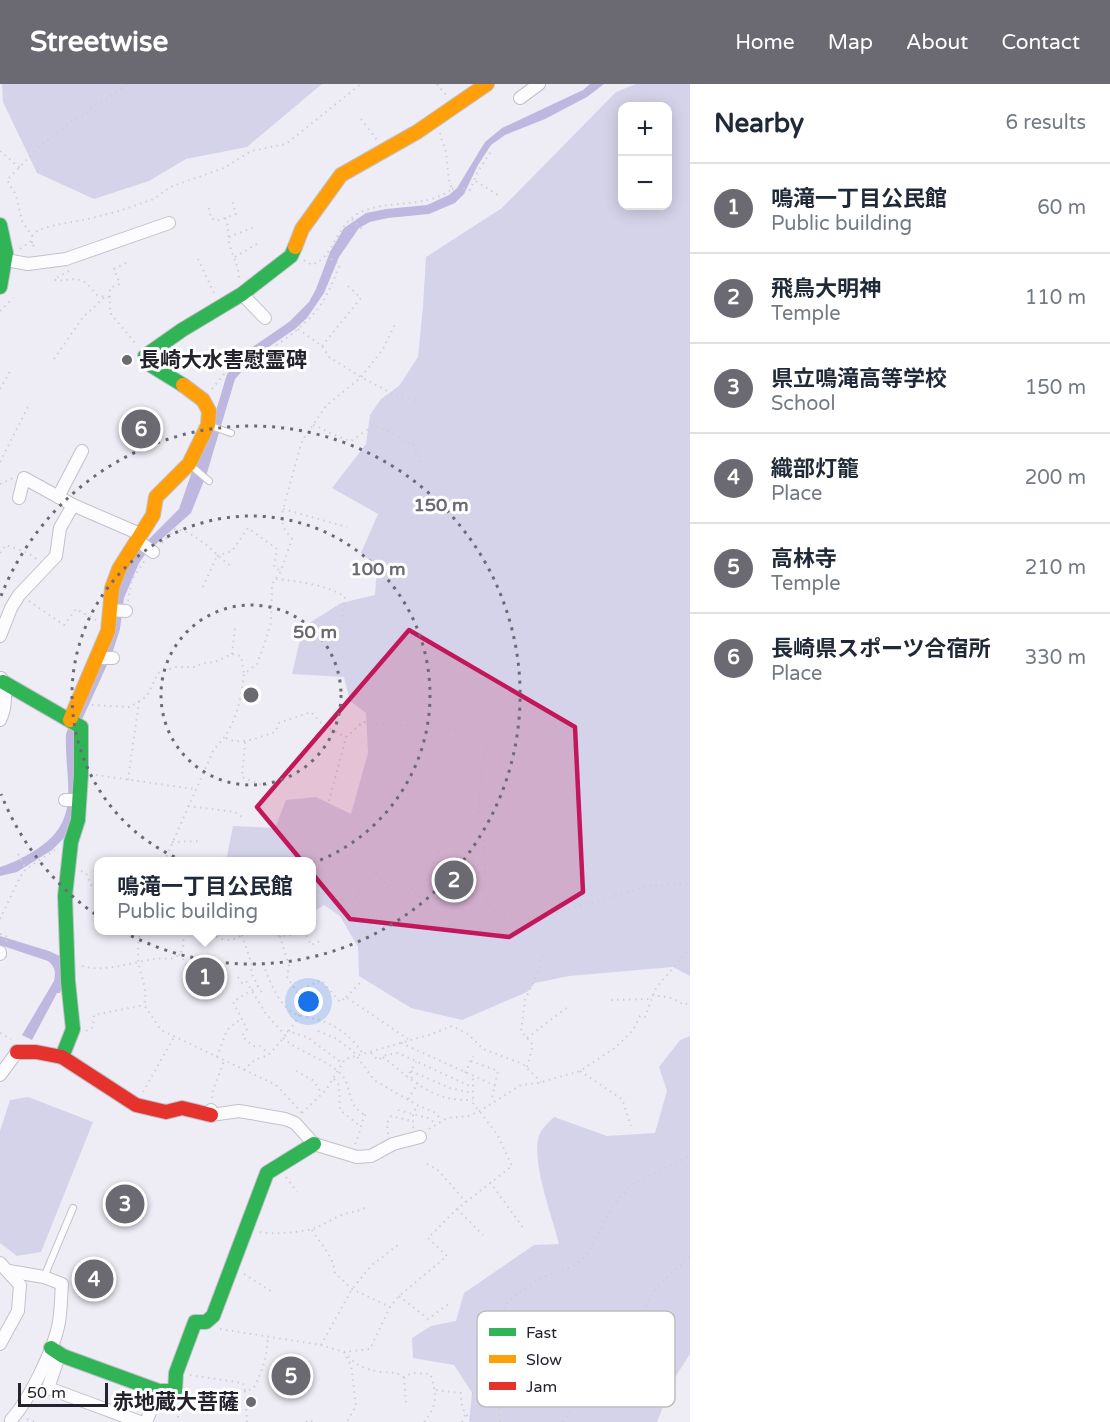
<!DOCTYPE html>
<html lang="en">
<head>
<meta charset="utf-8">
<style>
  :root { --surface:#fff; --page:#f6f6f7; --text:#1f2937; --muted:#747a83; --line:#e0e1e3; --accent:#6b6a73 }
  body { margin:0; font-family:"Varela Round","Noto Sans JP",sans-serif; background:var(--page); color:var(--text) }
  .controls { position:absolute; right:18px; top:18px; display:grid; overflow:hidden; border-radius:12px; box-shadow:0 3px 15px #0003 }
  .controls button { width:54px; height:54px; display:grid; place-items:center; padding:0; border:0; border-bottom:2px solid var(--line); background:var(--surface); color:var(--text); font:30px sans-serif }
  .scale { position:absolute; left:18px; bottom:15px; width:90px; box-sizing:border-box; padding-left:6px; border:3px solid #24232d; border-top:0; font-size:16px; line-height:21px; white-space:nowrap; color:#24232d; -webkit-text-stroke:4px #fff; paint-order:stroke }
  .you { position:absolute; left:309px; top:918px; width:21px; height:21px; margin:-15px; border:4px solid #fff; border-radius:50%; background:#1a73e8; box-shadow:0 0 0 9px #1a73e833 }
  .badge { display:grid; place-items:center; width:39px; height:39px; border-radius:50%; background:var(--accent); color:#fff; font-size:20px; font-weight:700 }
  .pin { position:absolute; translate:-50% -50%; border:3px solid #fff; box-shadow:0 2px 6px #0006 }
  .popup { position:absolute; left:94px; top:773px; width:222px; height:78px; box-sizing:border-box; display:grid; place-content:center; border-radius:12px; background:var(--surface); filter:drop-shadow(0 2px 4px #0005); font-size:20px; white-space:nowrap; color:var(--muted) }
  .popup b { font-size:22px; color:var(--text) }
  .popup::after { content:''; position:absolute; left:50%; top:100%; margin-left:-12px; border:12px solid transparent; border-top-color:var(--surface) }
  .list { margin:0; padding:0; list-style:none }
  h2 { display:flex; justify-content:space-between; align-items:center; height:78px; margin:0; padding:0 24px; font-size:26px }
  h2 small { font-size:20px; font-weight:400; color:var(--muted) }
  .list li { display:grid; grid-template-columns:39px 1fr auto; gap:18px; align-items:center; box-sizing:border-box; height:90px; padding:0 24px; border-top:2px solid var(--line) }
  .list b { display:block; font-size:22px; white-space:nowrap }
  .list p { margin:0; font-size:20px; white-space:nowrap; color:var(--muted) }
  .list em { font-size:20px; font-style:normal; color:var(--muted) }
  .map { position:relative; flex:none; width:690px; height:1338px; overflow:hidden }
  header { display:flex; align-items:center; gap:36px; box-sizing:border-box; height:84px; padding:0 30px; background:var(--accent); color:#fff }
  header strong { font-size:28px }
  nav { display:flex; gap:33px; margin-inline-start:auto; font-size:21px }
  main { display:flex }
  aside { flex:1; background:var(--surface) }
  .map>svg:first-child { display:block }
  .green { fill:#d5d3e9; fill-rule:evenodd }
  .water { fill:#beb8e1 }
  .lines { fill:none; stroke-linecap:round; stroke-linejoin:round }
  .lane-casing { stroke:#c2c1ca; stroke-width:8 }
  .street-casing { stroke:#c2c1ca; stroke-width:14 }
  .fast-casing { stroke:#c2c1ca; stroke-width:16 }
  .slow-casing { stroke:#c2c1ca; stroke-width:16 }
  .jam-casing { stroke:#c2c1ca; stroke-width:16 }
  .path { stroke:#cfcfd2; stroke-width:2; stroke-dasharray:1.5 4.5; stroke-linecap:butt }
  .lane { stroke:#fcfcfe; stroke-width:6 }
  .street { stroke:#fcfcfe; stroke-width:12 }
  .fast { stroke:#30b455; stroke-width:14 }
  .slow { stroke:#ff9f0a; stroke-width:14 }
  .jam { stroke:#e5322d; stroke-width:14 }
  .marked { fill:#c2185b; fill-opacity:0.2; stroke:#c2185b; stroke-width:4.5; stroke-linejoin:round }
  .ring { fill:none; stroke:#6b6a73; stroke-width:3; stroke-dasharray:3 6 }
  .poi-dot { fill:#6b6a73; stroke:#fff; stroke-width:2 }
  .labels { text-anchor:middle; stroke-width:6; stroke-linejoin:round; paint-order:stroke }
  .poi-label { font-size:21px; font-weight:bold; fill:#24232d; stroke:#fff; text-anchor:start }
  .key { fill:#fff; stroke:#bdbdc0; stroke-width:1.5 }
  .key-label { font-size:16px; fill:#24232d }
  .centre { fill:#6b6a73; stroke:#fff; stroke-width:3 }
  .ring-label { font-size:18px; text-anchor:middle; font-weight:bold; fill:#6b6a73; stroke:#fff; stroke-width:6; stroke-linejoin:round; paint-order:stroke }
</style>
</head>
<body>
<header>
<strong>Streetwise</strong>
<nav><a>Home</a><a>Map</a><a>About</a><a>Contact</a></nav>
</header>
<main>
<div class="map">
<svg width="690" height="1338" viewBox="0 0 690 1338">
  <rect width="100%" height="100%" fill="#eeedf6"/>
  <g class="green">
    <polygon points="2,0 322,0 247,63 186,75 149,97 94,115 37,89 3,18"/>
    <path d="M636,0H690V892L673,883L569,892L535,899L527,908L462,936L411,924L359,892L358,863L340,832L324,821L312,829V778L226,777L233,742L275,744L286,716L316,713L351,730L368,669L366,629L350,617L344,593L292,590L303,543L341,519L375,511L377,482L361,469L378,430L332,404L366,360L370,331L381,315L399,302L418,273L423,222L426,173L502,124L616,8ZM668,22V122H622V22Z"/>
    <path d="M690,952V1270L674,1295L657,1338H469L472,1309L454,1281L413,1274L412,1254L431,1242L456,1237L464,1209L534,1161L559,1160C552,1131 533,1084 538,1055C540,1045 548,1039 554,1033L607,1052L655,1049L667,1007L659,983L680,956Z"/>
    <polygon points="28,1013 93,1038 41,1168 17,1172 0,1159 0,1047 10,1016"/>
  </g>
  <g class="water">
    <path d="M590,0H604L587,13L545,35L505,51L491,61L478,81L464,110L455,119L429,130L388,134L370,138L359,144L339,173L324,209L307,234L295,245L257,271L235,295L207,389L191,429L147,468L139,479L124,514L120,545L112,570L75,651L76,729L65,753L52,766L17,788L0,792V783C13,779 22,774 34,767C84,737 64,698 66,650L125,487L141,463L179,425L195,379L213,337L227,290L251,264L289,238L309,218L316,205L330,168L344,144L366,129L386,125L427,121L449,111L457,104L485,58L502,44L583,6Z"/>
    <path d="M0,852L49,867L62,873L63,899L60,909H57L32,956L22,951L54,897C56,887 55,883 48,877L0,861Z"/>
  </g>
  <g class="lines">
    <g class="lane-casing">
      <g id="lane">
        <polyline points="208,341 231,349"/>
        <polyline points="189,380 209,397"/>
        <polyline points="44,1193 73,1124"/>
      </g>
    </g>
    <g class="street-casing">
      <g id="street">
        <polyline points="520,14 539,0"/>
        <polyline points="6,176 28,180 66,175 169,139"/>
        <polyline points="242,210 265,234"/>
        <polyline points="58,413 82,367"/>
        <polyline points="19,414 24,394 73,421 140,450"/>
        <polyline points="137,456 153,468"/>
        <polyline points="109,526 126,527"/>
        <polyline points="0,552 11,524 19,511 56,472 60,444 73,421"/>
        <polyline points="98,574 113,574"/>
        <path d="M0,636C6,624 7,606 1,594"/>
        <polyline points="65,716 79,716"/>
        <polyline points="0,868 0,870"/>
        <polyline points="0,991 17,968"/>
        <polyline points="211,1026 211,1031 239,1027 285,1035 295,1039 314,1060 357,1073 371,1072 393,1060 420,1053"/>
        <polyline points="0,1179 20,1201 18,1227 0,1260"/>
        <path d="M9,1187L44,1193L62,1200C61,1213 61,1226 59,1238C54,1266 29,1316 11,1336"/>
        <polyline points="51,1265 57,1278 48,1304 140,1338"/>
        <polyline points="146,1338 159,1307"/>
      </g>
    </g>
    <g class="fast-casing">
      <g id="fast">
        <polyline points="0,141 6,169 0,203"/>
        <polyline points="183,301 152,282 145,272 182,246 242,210 291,172 295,163"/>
        <polyline points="3,598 81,643 81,690 78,736 71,758 65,812 68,897 73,945 62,973"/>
        <polyline points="51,1264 63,1272 159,1307 175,1307 176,1289 195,1238 206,1238 213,1232 267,1089 314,1060"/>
      </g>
    </g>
    <g class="slow-casing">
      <g id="slow">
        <polyline points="295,163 302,145 341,91 417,48 487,0"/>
        <polyline points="70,636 108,547 112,504 119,485 153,431 156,413 189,380 208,341 209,327 203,316 183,301"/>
      </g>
    </g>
    <g class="jam-casing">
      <polyline id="jam" points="17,968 36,968 62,973 136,1021 166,1028 182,1024 211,1031"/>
    </g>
    <g class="path">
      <polyline points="437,0 447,12"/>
      <polyline points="361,35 377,56"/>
      <polyline points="0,67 20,84"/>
      <polyline points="476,97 501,113"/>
      <polyline points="452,105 456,103 470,106 478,87 492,66"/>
      <polyline points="209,124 211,134 216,137 236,130 232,116"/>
      <path d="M225,134C230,143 227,153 230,162C234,177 238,178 239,195"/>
      <polyline points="352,135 362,145"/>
      <polyline points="32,152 38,146 55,141 84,136 119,127 154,115 170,103 224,84 251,67 286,60 361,0"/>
      <polyline points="229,153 257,142"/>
      <polyline points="32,159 32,152 22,137 16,111 7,96 40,62 70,38 86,30 93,22 103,18 127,0"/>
      <polyline points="20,165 31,157 36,166"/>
      <polyline points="235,173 260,158"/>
      <polyline points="198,175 215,211"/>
      <path d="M304,176L312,181C335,172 335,143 357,130C387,114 424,126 452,105C447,94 448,81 446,69C445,62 441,56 440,49"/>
      <polyline points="126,179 114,185 120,200 110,204 110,229 136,260"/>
      <path d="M69,187L54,195L57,197C82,194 82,193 98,212L110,213"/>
      <polyline points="0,227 13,214"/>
      <polyline points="298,245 322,262 329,273 361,293 393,310 417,317"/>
      <polyline points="322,262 361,214 348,202"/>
      <polyline points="54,275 83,233 106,212"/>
      <polyline points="0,305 12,284"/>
      <path d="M212,305L238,273L257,275C280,258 306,243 322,219C329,208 334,194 340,181L327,172"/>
      <path d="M313,341C326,346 338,354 351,357L374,341L393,349L407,359H413L421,382"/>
      <polyline points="0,378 30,319"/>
      <polyline points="0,400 13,394"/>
      <polyline points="283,425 347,443"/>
      <path d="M162,459L175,445C198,448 215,471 232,483"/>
      <polyline points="0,469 6,461 28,469 38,476"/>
      <polyline points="217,472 232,467 248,444 277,465 274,483 281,487"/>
      <path d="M276,495C296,497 329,501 345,513L339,553"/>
      <polyline points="203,503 217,472"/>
      <polyline points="29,517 64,541 76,525 96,536"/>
      <polyline points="128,517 132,496 145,476"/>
      <polyline points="232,570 235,543"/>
      <polyline points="92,621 130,623 147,612 158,589 175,583 195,583 203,579 215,578 232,570 241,572 244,590"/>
      <path d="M226,654C242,662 259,653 275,648L279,639L311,628L324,642L346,653"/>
      <polyline points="245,658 242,693 262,701 270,701"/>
      <polyline points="96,691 194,705"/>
      <polyline points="128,696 139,618"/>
      <polyline points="329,717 346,653 363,638 455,646"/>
      <polyline points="188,722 235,728 245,735"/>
      <polyline points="172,758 202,757"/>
      <polyline points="18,770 26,785"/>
      <path d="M164,778L214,665C235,645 241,618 244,590L257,580L263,564L271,539L272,500L281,487L292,455C283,445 281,439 283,425L302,357L326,322L361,293L383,265L395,240"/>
      <polyline points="81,787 86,789 91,801 98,799"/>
      <polyline points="485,788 484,760 479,729 480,698 489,648"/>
      <polyline points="312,832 318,808 352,819 375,787 388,802 398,789 419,813 439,768 447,789 485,789 484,814 497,829 523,834 541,833 648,802 690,800"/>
      <polyline points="0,835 20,793 26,785 55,766"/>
      <path d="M140,846C138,858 137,870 139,882C142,895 148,907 144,921L161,946L276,1001L302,1029"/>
      <path d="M206,846C219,856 234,862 246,846"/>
      <polyline points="214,846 221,847"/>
      <polyline points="267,846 280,852 294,851 297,846"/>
      <polyline points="304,846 311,861 320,857"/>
      <polyline points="0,850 8,853 6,858"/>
      <polyline points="242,851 252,881 251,889 262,909"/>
      <polyline points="280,852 289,882 287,893 297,908 321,896 340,918 346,913 408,955"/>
      <path d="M179,870C189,881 191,891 192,905"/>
      <path d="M263,880C269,895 276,914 288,925C296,933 309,933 319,936C338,942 352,953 363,970"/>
      <path d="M82,882C106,889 131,878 155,875C162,873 171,877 177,872C186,866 183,856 183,846"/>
      <polyline points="238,893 242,899 246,897 266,930 285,951"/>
      <polyline points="258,902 233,918 247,945 242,952 253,962 260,962 269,970"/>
      <polyline points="652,911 672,914 684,921 690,918"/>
      <polyline points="346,913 361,898"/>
      <polyline points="611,916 651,915"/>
      <polyline points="86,947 93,943 94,931 144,921"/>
      <polyline points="287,947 307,953 342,979"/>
      <polyline points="318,947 335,954 353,967 374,996 417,1021 436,1029 441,1036"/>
      <polyline points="0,949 11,955"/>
      <path d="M283,954C300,969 325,974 341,990C349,998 348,1011 354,1021C356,1025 361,1028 364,1031"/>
      <polyline points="527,954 569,922"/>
      <polyline points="401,959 496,1002"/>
      <polyline points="371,969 378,976 386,971 398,969 472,1003"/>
      <polyline points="217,973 227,946 242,934"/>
      <path d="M383,973C402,988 424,1009 448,1014C456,1016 465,1016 473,1016"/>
      <polyline points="471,977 498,987 492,1014 495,1016"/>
      <polyline points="527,983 533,961 521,947 525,916 539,886 544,866"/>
      <path d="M244,986C247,983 251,979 255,976C259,974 265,973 269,970C275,965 297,938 299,931"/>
      <polyline points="296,987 314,997 322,1010"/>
      <polyline points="411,987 450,1004 472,1009"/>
      <polyline points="580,987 622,1015 631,1042"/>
      <polyline points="465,989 473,972"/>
      <polyline points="412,994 409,990 416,978"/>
      <polyline points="334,995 339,1001 340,1026 361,1043"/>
      <polyline points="143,1008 174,953"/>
      <polyline points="212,1014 213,1006 224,977"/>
      <polyline points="408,1015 418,999"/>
      <polyline points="398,1026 428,1034 435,1039"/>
      <polyline points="302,1029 326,1006 345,975 432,950 452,942 468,950 483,965 523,980 541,998"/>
      <polyline points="413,1044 413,1031 417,1021"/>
      <polyline points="429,1045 447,1034 468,1032 478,1028 521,1001 538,999 580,987 616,963 633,946 640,932 645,933 656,904 690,864"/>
      <polyline points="388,1050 387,1039 391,1032 412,1037"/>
      <path d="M355,1060C361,1049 360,1036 368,1027"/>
      <polyline points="427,1080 437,1085 466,1118"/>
      <polyline points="286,1093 297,1108"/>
      <polyline points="490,1098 524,1145"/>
      <polyline points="457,1125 483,1151"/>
      <path d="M312,1146C321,1161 333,1171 335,1189L352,1205L390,1223"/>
      <path d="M260,1148C268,1151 307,1148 315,1144C325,1140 335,1133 345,1130C353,1127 358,1128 366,1123"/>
      <polyline points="244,1190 274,1209"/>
      <polyline points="399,1212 428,1235 450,1219"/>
      <polyline points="220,1245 321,1261 344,1268 370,1265 390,1223 399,1212 447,1172 428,1154 457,1125 512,1082 497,1050 473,1019 473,993"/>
      <polyline points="321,1261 352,1205 372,1181 398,1161"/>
      <path d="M344,1268C355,1281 364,1285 381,1288C391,1289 395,1287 404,1293L412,1289L430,1290C437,1308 438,1322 424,1338"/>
      <polyline points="346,1273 351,1281 356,1322 347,1338"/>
      <path d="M190,1291L243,1299L245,1307L253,1305C263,1287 267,1273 268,1252"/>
      <polyline points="404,1293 406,1320"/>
      <path d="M436,1306L461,1309C461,1323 463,1329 474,1338"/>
      <polyline points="245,1307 247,1338"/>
      <polyline points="472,1309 499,1312 518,1319 534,1321 579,1314"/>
      <polyline points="178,1320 178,1338"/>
      <polyline points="27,1335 35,1338"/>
      <polyline points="306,1338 308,1336 315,1338"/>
      <polyline points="462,1338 465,1331"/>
      <polyline points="500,1338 496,1272 498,1243 507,1218 540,1194 574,1182 588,1169 614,1120 633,1100 690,1072"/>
      <polyline points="563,1338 579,1314 613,1284 655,1205 690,1172"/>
    </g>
    <use href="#lane" class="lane"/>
    <use href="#street" class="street"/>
    <use href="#fast" class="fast"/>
    <use href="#slow" class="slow"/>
    <use href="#jam" class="jam"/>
  </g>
  <path class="marked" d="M409,546L575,643L583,808L509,853L350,835L257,723Z"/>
  <g class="ring">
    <circle cx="251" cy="611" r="90"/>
    <circle cx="251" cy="611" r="179"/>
    <path d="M1 512A269 269 0 1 1 1 710"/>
  </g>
  <g class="poi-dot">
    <circle cx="127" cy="276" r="6"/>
    <circle cx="251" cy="1318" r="6"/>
  </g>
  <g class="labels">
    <g class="poi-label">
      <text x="139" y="283">長崎大水害慰霊碑</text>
      <text x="239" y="1325" text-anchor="end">赤地蔵大菩薩</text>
    </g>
  </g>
  <rect x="477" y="1227" width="198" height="96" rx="9" class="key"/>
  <rect x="489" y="1244" width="27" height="8" fill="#30b455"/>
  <rect x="489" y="1271" width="27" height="8" fill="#ff9f0a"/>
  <rect x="489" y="1298" width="27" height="8" fill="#e5322d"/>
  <g class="key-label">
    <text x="526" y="1254">Fast</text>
    <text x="526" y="1281">Slow</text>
    <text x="526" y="1308">Jam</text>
  </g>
  <circle cx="251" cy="611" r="9" class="centre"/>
  <g class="ring-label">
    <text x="441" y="427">150 m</text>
    <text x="378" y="491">100 m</text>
    <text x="315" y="554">50 m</text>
  </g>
</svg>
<div class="controls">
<button>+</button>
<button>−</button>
</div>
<div class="scale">50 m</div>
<div class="you"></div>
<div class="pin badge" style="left:205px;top:893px">1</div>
<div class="popup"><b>鳴滝一丁目公民館</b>Public building</div>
<div class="pin badge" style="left:454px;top:796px">2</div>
<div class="pin badge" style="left:125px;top:1120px">3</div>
<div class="pin badge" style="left:94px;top:1195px">4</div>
<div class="pin badge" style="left:291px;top:1292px">5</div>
<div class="pin badge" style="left:141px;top:345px">6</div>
</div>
<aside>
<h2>Nearby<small>6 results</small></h2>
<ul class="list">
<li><span class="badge">1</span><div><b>鳴滝一丁目公民館</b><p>Public building</p></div><em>60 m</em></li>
<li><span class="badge">2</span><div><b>飛鳥大明神</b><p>Temple</p></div><em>110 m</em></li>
<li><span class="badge">3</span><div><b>県立鳴滝高等学校</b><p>School</p></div><em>150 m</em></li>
<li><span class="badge">4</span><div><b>織部灯籠</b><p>Place</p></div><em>200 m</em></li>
<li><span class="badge">5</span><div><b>高林寺</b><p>Temple</p></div><em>210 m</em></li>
<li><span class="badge">6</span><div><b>長崎県スポーツ合宿所</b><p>Place</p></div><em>330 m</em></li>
</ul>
</aside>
</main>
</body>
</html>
